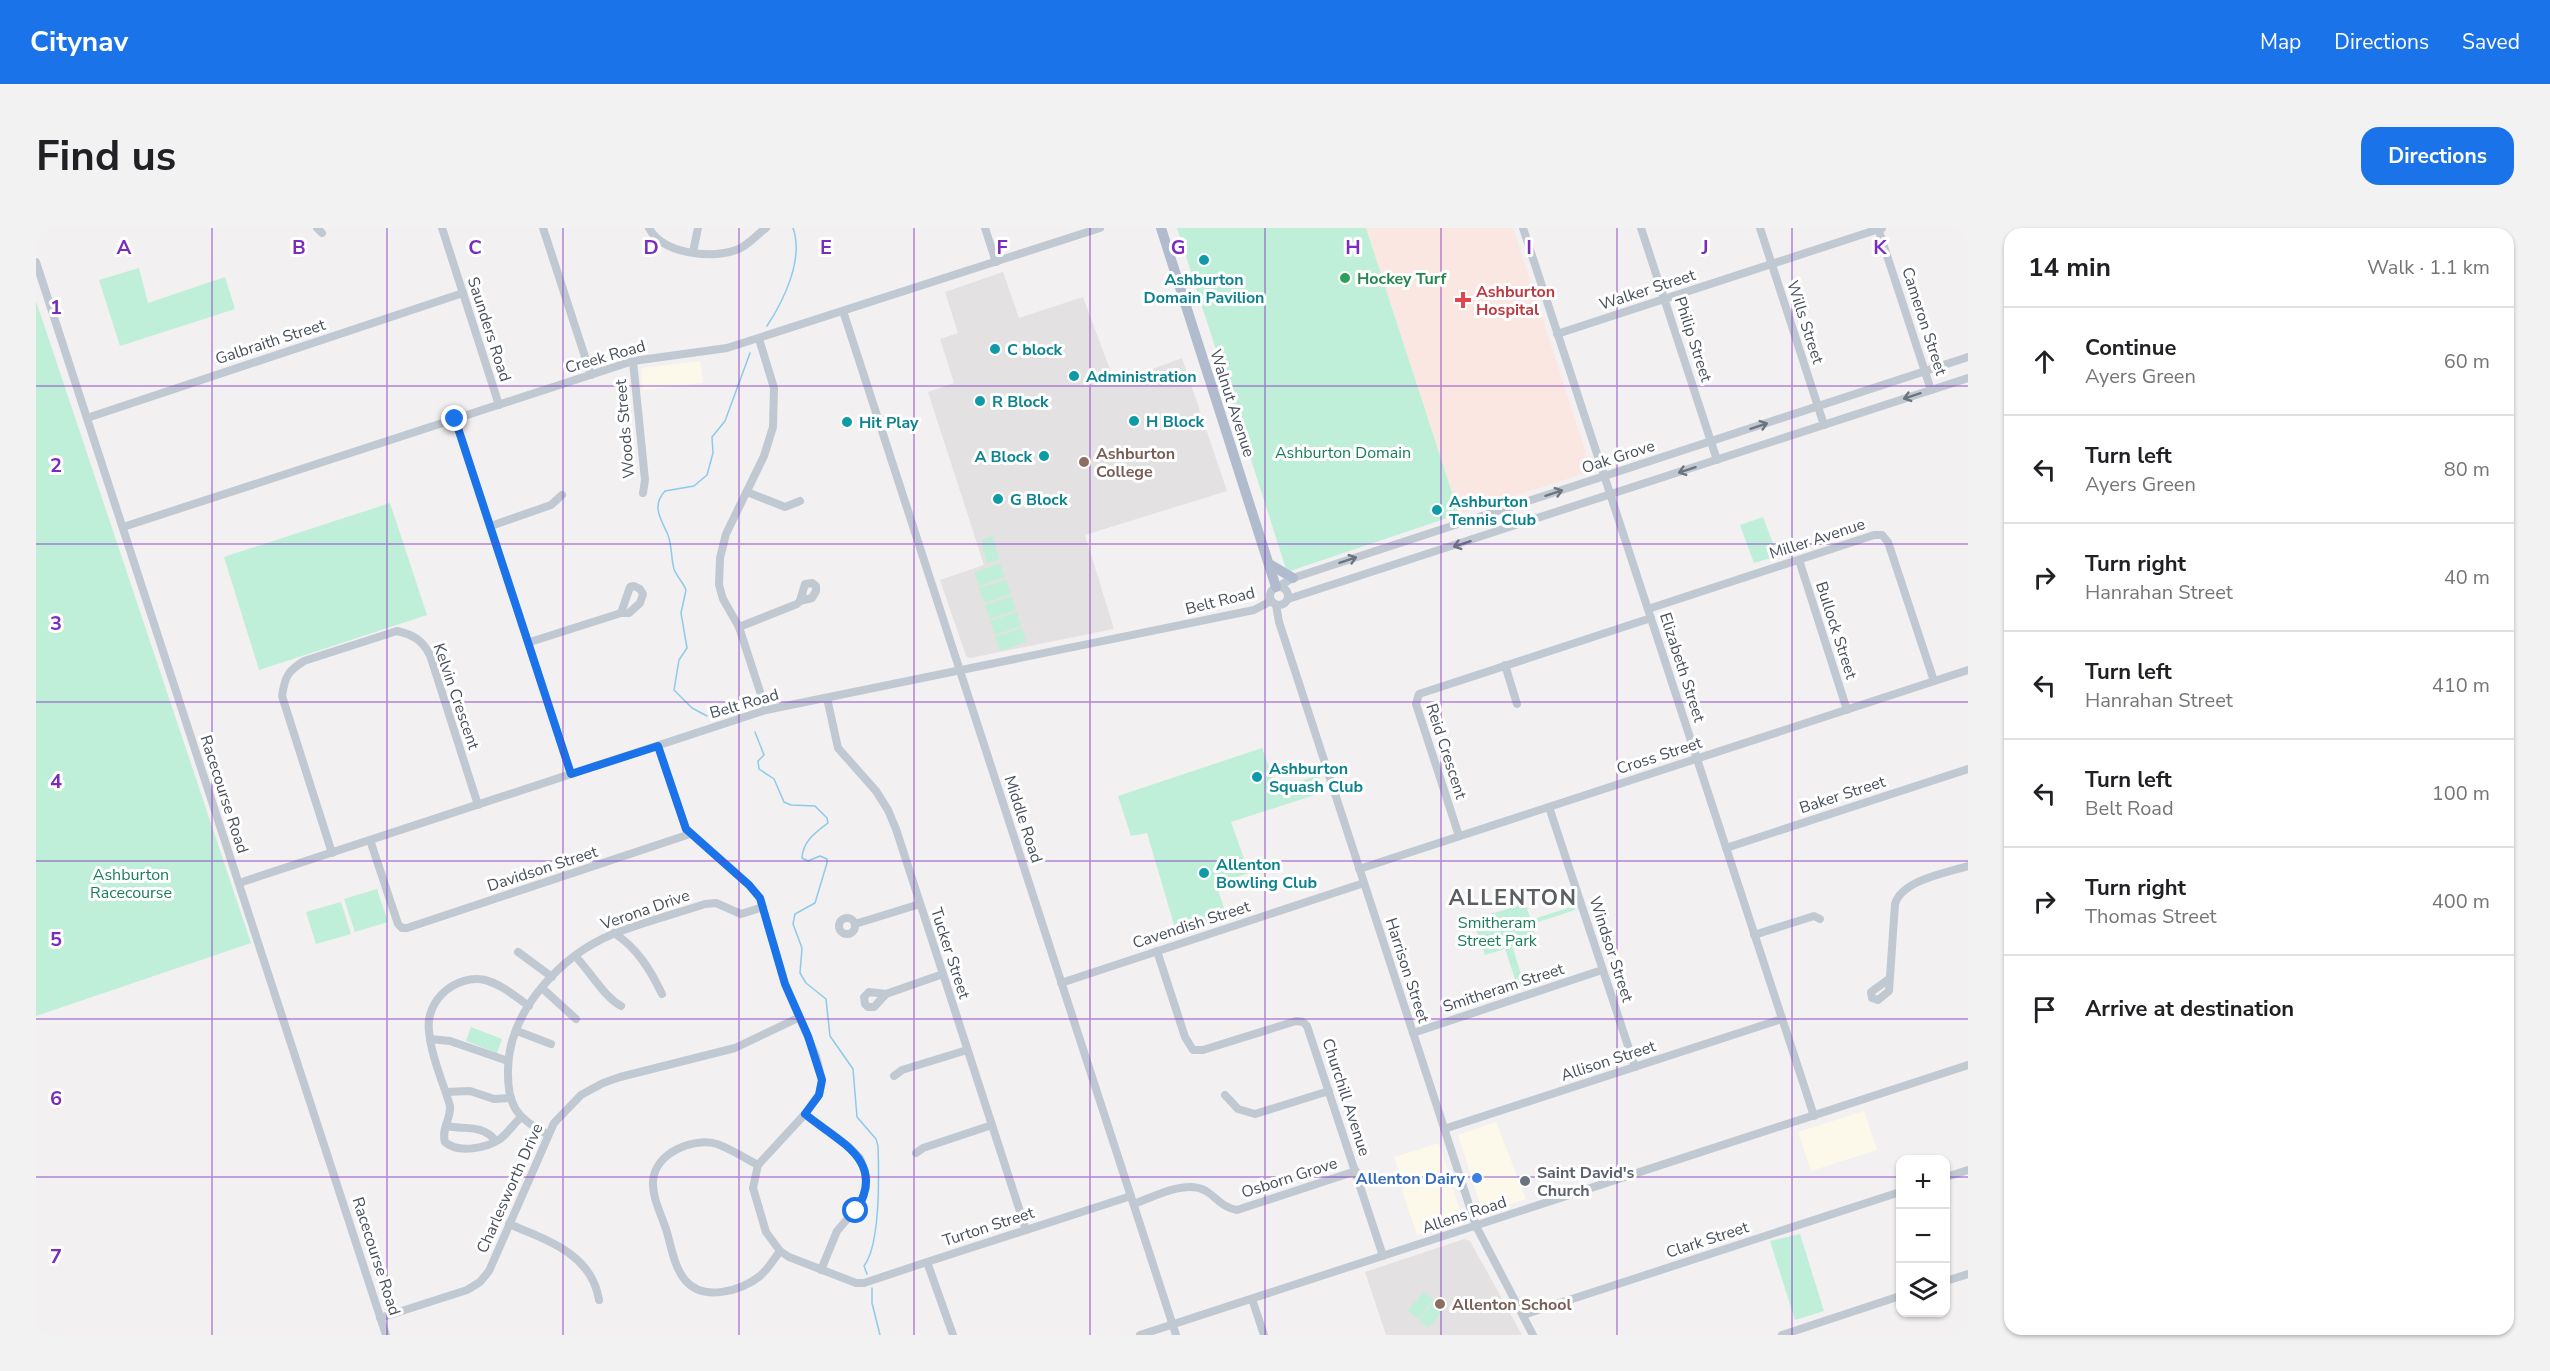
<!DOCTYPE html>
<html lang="en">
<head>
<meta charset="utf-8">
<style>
  :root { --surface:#fff; --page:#f2f2f2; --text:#202124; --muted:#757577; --line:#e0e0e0; --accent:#1a73e8 }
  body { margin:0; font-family:"Nunito Sans",sans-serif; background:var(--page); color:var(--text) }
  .controls { position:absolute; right:18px; bottom:18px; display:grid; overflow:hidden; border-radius:12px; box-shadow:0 2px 4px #0004 }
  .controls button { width:54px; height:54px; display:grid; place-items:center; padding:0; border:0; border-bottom:2px solid var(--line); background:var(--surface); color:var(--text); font:30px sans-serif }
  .stop { position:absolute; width:18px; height:18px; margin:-14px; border:4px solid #1a73e8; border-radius:50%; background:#fff }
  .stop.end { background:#1a73e8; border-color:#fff; box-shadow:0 2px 6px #0008 }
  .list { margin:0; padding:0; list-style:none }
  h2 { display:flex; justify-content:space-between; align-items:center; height:78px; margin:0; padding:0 24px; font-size:26px }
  h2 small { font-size:20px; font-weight:400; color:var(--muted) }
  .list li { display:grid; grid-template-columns:39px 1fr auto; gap:18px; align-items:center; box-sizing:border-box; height:108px; padding:0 24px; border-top:2px solid var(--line) }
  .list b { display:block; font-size:22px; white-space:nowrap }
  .list p { margin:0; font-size:20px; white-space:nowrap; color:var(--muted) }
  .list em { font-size:20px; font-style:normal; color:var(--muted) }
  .icon { flex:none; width:33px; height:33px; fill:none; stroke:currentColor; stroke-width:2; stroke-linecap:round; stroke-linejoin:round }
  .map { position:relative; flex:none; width:1932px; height:1107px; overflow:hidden; border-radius:18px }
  header { display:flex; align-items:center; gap:36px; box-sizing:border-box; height:84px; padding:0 30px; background:var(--accent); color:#fff }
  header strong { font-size:28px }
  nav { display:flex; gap:33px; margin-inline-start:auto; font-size:21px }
  .intro { display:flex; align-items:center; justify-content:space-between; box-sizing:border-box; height:144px; padding:0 36px }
  h1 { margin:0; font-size:42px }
  .button { padding:15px 27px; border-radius:18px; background:var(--accent); color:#fff; font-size:21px; font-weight:700 }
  main { display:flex; gap:36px; padding:0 36px }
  aside { flex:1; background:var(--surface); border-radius:18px; box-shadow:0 2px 4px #0004 }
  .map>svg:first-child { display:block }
  .commercial { fill:#fcf9ea }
  .education { fill:#e3e1e2 }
  .medical { fill:#fbe7e1 }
  .green { fill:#bfefd8 }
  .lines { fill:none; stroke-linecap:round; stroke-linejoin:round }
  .stream { stroke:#8dcaeb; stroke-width:1.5 }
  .minor { stroke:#c0c8d1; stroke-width:8 }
  .major { stroke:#b0bbce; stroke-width:10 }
  .oneway { stroke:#6c7480 }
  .route { stroke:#1a73e8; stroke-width:8 }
  .grid { fill:none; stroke:#7b2cbf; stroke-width:1.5; stroke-opacity:0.55 }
  .culture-dot { fill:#0f9aa8; stroke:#fff; stroke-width:2 }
  .leisure-dot { fill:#2e9e5b; stroke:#fff; stroke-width:2 }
  .health-dot { fill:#e0444e; stroke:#fff; stroke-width:2 }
  .education-dot { fill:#8d6e63; stroke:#fff; stroke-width:2 }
  .shop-dot { fill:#3f7fe0; stroke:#fff; stroke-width:2 }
  .worship-dot { fill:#6b7280; stroke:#fff; stroke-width:2 }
  .labels { text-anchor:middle; stroke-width:6; stroke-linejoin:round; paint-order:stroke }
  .leisure-label { font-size:16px; font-weight:bold; fill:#27864d; stroke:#fff; text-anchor:start }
  .culture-label { font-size:16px; font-weight:bold; fill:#0d838f; stroke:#fff; text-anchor:start }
  .street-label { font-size:16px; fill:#48505d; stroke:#fff }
  .health-label { font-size:16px; font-weight:bold; fill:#be3a42; stroke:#fff; text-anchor:start }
  .park-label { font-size:16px; fill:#197e59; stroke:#fff }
  .education-label { font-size:16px; font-weight:bold; fill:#785e54; stroke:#fff; text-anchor:start }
  .worship-label { font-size:16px; font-weight:bold; fill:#5b616d; stroke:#fff; text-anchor:start }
  .shop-label { font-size:16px; font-weight:bold; fill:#366cbe; stroke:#fff; text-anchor:end }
  .district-label { font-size:22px; font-weight:bold; letter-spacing:1.5px; fill:#5c5f64; stroke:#fff }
  .grid-label { font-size:20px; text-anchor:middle; font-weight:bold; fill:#7b2cbf; stroke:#fff; stroke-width:6; stroke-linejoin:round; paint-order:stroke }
</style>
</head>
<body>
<header>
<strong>Citynav</strong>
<nav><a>Map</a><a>Directions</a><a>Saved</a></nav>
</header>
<div class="intro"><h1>Find us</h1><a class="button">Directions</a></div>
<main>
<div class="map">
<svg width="1932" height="1107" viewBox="0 0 1932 1107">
  <rect width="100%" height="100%" fill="#f2f0f0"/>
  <g class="commercial">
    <polygon points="664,133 667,155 607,162 605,142 607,140"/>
    <polygon points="1828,883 1841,922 1775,943 1762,904"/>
    <polygon points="1460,894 1490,971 1447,985 1422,907"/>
    <polygon points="1403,915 1427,992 1381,1007 1366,963 1368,958 1358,929"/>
  </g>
  <g class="education">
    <polygon points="967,44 983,90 1047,69 1079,155 1146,130 1191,263 1049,307 1078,401 934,430 930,428 904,352 948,337 892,164 918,155 904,111 922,105 909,64"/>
    <polygon points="1428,1011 1434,1013 1486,1107 1350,1107 1329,1044"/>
  </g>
  <polygon class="medical" points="1330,0 1477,0 1556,243 1423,286"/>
  <g class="green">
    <polygon points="1141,0 1330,0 1423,286 1254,343 1250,341"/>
    <polygon points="103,40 112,75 189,49 199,81 84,118 63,52"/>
    <polygon points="0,73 215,715 0,788"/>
    <polygon points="354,275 391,387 223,442 188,329"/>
    <polygon points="1727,289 1742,328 1718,335 1704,297"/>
    <polygon points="957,308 963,332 951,335 945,312"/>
    <polygon points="964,335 969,349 943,358 938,344"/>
    <polygon points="970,352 975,366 948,375 943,360"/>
    <polygon points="976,368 980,382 954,391 949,377"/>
    <polygon points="981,384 985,398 959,407 954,393"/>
    <polygon points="986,400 990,414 964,423 959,409"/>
    <polygon points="1226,520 1241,561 1283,547 1288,564 1195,594 1213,645 1180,656 1191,689 1141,707 1111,605 1095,608 1082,568"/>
    <polygon points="341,661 352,694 319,704 308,671"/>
    <polygon points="305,674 315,706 280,716 270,684"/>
    <polygon points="1489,675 1495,692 1538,678 1539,682 1496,696 1500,710 1476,718 1489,758 1482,760 1469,721 1449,727 1437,692"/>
    <polygon points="435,799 466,811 461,825 430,813"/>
    <polygon points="1764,1006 1788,1083 1759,1092 1734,1013"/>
    <polygon points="1388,1064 1398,1072 1382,1091 1372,1082"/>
    <polygon points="1399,1073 1408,1081 1392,1100 1383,1092"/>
  </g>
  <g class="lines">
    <g class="stream">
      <path d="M731,98C748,72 768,31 757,0"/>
      <path d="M671,488L656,480L638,462L643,432L651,420L645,385L650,362C647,354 641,349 638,341C635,330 636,318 632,307C625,291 615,278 629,263L658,258L671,247L677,225L676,209L689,193L714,125"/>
      <path d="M719,504L728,527L722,533L723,541L738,551L748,574L755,577L779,578L791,590L792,595C779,605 767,613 766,630L772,633L784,628L791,631V635L779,675L759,686L757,696L766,720L764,745L770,755L790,771L794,808L817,841L821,889L840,911L842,918C843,947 845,1016 828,1038L831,1046"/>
      <polyline points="836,1060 836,1075 844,1107"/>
    </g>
    <g class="minor">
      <polyline points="281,0 286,5"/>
      <polyline points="406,0 463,177"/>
      <polyline points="507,0 555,147"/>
      <path d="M613,0C627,26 674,31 700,22C712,18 720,7 730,0"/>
      <polyline points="949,0 960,34"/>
      <polyline points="1487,0 1778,888"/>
      <polyline points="1605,0 1681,232"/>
      <polyline points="1724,0 1788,197"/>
      <polyline points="1842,0 1895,162"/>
      <polyline points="657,24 662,0"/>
      <polyline points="0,34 350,1107"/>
      <polyline points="807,83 1140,1107"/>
      <polyline points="1521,106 1846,0"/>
      <polyline points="723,111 738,160 737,199 728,228 690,306 684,330 683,357 687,371 703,399 730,482"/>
      <polyline points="597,133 609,252 607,265"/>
      <polyline points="51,190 427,65"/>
      <polyline points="419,191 535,546"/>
      <polyline points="711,264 749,279 764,273"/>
      <polyline points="455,298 515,277 526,267"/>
      <polyline points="87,299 597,133 691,120 1064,0"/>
      <polyline points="1763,332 1811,482"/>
      <polyline points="1243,358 1257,350 1932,129"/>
      <circle cx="1243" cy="368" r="9"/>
      <polyline points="1252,371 1932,150"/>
      <polyline points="1240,377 1243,394 1440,998 1497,1107"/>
      <polyline points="1612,381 1838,307 1846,307 1852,314 1898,453"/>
      <polyline points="703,399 761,376 764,373 769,356 776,355 780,358 780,363 776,370 764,373"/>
      <polyline points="494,414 585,385 594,359 598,358 604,361 607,366 604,375 593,385 585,385"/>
      <polyline points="1469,437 1481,476"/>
      <polyline points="791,470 802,520 840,563 852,582 860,601 990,1002"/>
      <polyline points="622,518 650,601 713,657 724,670 749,756 780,828 786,852 783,867 769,886 722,937 717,960 730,1004 744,1023 753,1029 820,1055 828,1055 891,1034"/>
      <polyline points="1513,579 1599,839"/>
      <polyline points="1423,608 1380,476 1383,466 1615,390"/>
      <polyline points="334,612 362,696 366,700 371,700 654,606"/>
      <polyline points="1690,620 1932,541"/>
      <path d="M296,625L246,468C249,448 252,443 268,433L361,403C378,407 386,412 394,427L442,577"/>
      <polyline points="1323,641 1932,442"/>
      <polyline points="203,655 730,482 1218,382 1235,373"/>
      <circle cx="811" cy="698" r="8"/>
      <polyline points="819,696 884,676"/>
      <path d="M578,705C601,720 614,741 626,766"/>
      <polyline points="1718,707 1778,688 1784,691"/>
      <polyline points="1121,723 1149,809 1157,822 1167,822 1260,793 1267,794 1271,798 1347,1028"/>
      <polyline points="482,724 516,749"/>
      <path d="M539,728C554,743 568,769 585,778"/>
      <path d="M1853,751L1835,764L1836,770L1842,772L1853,763L1859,676C1866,652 1910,645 1932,638"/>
      <polyline points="1025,755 1328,655"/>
      <polyline points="506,760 540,791"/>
      <polyline points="850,766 833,764 828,769 829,776 832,779 838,779 850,766 907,746"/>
      <polyline points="481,803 515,816"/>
      <polyline points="1377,805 1566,742"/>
      <polyline points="394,811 414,813 472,833"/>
      <polyline points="858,848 866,842 931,822"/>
      <polyline points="410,864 434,863 458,871 475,870"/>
      <polyline points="1189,867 1202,881 1219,886 1293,863"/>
      <polyline points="769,886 813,919 824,930 829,944 830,958 825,975 801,1003 785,1042"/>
      <path d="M484,890C477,897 472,905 464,911C451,920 422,926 409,914C405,901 415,891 414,878C407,854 395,828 393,803C389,772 420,746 449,752C465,756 480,769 493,778"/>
      <path d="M410,898C430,902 446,896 460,913"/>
      <polyline points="1408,901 1746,791"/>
      <path d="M511,906C480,890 471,877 472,841C473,782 526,727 577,706C607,694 639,686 669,676L680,675L705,686L727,679"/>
      <polyline points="880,925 887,920 956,897"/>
      <path d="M722,937C709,930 695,921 681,916C657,909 619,925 617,953C616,969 625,986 630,1001C635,1017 638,1039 649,1052C667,1074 705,1063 724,1048C732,1041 738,1031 744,1023"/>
      <polyline points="1910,949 1932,942"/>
      <path d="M1098,976C1117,969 1150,951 1170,963C1181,970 1187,980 1201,982L1320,943"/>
      <path d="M473,996C511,1012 556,1026 563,1072"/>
      <polyline points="1910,1053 1932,1046"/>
      <polyline points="1216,1071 1228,1107"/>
      <polyline points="1487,1087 1864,964"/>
      <polyline points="344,1090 431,1062 444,1054 453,1043 518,895 545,867 567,855 584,849 699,820 762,790"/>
      <polyline points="917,1107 891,1034 1095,968"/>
      <polyline points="1104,1107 1932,837"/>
      <polyline points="1746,1107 1864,1068"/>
    </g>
    <g class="major">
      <polyline points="1125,0 1240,359"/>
      <polyline points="1235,337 1257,350"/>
    </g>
  </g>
  <defs><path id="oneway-shaft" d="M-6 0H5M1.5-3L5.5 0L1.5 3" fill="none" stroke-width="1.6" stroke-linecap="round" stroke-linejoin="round" transform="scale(1.5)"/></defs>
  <g class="oneway">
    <use href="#oneway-shaft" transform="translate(1876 168) rotate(162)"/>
    <use href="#oneway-shaft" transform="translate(1723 198) rotate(-18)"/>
    <use href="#oneway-shaft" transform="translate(1651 242) rotate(162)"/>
    <use href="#oneway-shaft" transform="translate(1518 265) rotate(-18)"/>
    <use href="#oneway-shaft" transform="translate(1426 316) rotate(162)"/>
    <use href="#oneway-shaft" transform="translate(1312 332) rotate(-18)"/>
  </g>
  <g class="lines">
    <path class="route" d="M419,191L535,546L622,518L650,601L713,657L724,670L749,756L772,808L786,852L783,867L769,886C801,913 852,932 820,983"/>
  </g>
  <path class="grid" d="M176,0V1107M351,0V1107M527,0V1107M703,0V1107M878,0V1107M1054,0V1107M1229,0V1107M1405,0V1107M1581,0V1107M1756,0V1107M0,158H1932M0,316H1932M0,474H1932M0,633H1932M0,791H1932M0,949H1864M1910,949H1932"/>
  <g class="culture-dot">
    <circle cx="1168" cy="32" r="6"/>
    <circle cx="959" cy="121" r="6"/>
    <circle cx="1038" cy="148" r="6"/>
    <circle cx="944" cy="173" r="6"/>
    <circle cx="1098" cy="193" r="6"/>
    <circle cx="811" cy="194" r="6"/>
    <circle cx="1008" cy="228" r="6"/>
    <circle cx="962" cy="271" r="6"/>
    <circle cx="1401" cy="282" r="6"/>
    <circle cx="1221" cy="549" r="6"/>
    <circle cx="1168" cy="645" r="6"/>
  </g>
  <circle class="leisure-dot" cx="1309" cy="50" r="6"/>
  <path class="health-dot" d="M1424 63h6v6h6v6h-6v6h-6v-6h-6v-6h6z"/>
  <g class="education-dot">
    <circle cx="1048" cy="234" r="6"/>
    <circle cx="1404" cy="1076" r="6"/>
  </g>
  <circle class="shop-dot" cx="1441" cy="950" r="6"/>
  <circle class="worship-dot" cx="1489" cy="953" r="6"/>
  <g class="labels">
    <g class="leisure-label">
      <text x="1321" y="56">Hockey Turf</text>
    </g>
    <g class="culture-label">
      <text x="1168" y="57" text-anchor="middle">Ashburton<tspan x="1168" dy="18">Domain Pavilion</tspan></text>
      <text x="971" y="127">C block</text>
      <text x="1050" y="154">Administration</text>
      <text x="956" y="179">R Block</text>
      <text x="1110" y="199">H Block</text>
      <text x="823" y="200">Hit Play</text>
      <text x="996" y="234" text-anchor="end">A Block</text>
      <text x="974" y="277">G Block</text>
      <text x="1413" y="279">Ashburton<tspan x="1413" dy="18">Tennis Club</tspan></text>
      <text x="1233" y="546">Ashburton<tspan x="1233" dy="18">Squash Club</tspan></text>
      <text x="1180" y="642">Allenton<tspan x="1180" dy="18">Bowling Club</tspan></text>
    </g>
    <g class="street-label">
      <text transform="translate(1611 61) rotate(-18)" y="6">Walker Street</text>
      <text transform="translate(1889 93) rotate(72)" y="6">Cameron Street</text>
      <text transform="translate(1770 94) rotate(72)" y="6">Wills Street</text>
      <text transform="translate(454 101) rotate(72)" y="6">Saunders Road</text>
      <text transform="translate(1658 111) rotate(72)" y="6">Philip Street</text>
      <text transform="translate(234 113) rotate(-18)" y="6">Galbraith Street</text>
      <text transform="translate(569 128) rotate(-16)" y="6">Creek Road</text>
      <text transform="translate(1197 175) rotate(72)" y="6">Walnut Avenue</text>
      <text transform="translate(588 201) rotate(-95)" y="6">Woods Street</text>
      <text transform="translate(1582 228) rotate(-18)" y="6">Oak Grove</text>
      <text transform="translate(1781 310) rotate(-18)" y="6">Miller Avenue</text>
      <text transform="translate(1184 372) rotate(-14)" y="6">Belt Road</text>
      <text transform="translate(1801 402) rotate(72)" y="6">Bullock Street</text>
      <text transform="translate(1647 439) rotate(72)" y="6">Elizabeth Street</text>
      <text transform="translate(421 468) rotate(71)" y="6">Kelvin Crescent</text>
      <text transform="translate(708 475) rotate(-16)" y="6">Belt Road</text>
      <text transform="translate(1411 523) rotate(72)" y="6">Reid Crescent</text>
      <text transform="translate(1623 527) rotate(-18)" y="6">Cross Street</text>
      <text transform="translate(189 566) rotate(72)" y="6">Racecourse Road</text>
      <text transform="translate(1806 566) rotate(-18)" y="6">Baker Street</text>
      <text transform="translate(988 591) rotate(72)" y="6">Middle Road</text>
      <text transform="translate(506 640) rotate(-18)" y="6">Davidson Street</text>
      <text transform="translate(609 681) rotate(-19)" y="6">Verona Drive</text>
      <text transform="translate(1155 696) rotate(-18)" y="6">Cavendish Street</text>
      <text transform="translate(1576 721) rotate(72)" y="6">Windsor Street</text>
      <text transform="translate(915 725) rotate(72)" y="6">Tucker Street</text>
      <text transform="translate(1372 742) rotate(72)" y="6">Harrison Street</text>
      <text transform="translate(1467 759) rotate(-18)" y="6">Smitheram Street</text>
      <text transform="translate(1572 832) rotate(-18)" y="6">Allison Street</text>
      <text transform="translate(1311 869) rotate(72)" y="6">Churchill Avenue</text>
      <text transform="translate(1253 949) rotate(-18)" y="6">Osborn Grove</text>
      <text transform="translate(473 960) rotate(-66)" y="6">Charlesworth Drive</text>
      <text transform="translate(1428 986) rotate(-18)" y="6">Allens Road</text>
      <text transform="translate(952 998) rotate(-18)" y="6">Turton Street</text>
      <text transform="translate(1671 1011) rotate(-18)" y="6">Clark Street</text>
      <text transform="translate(341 1028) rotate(72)" y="6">Racecourse Road</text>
    </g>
    <g class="health-label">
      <text x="1440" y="69">Ashburton<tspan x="1440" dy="18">Hospital</tspan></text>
    </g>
    <g class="park-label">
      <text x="1307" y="230">Ashburton Domain</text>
      <text x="95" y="652">Ashburton<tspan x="95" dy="18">Racecourse</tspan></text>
      <text x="1461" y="700">Smitheram<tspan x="1461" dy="18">Street Park</tspan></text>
    </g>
    <g class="education-label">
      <text x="1060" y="231">Ashburton<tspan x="1060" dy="18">College</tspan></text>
      <text x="1416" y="1082">Allenton School</text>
    </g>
    <g class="worship-label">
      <text x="1501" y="950">Saint David's<tspan x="1501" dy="18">Church</tspan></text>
    </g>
    <g class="shop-label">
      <text x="1429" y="956">Allenton Dairy</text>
    </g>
    <g class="district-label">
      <text x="1477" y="677">ALLENTON</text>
    </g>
  </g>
  <g class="grid-label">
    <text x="88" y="26">A</text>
    <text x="263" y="26">B</text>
    <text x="439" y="26">C</text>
    <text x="615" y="26">D</text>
    <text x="790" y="26">E</text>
    <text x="966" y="26">F</text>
    <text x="1142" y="26">G</text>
    <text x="1317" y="26">H</text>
    <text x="1493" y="26">I</text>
    <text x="1669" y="26">J</text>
    <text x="1844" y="26">K</text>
    <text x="20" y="86">1</text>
    <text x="20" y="244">2</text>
    <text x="20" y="402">3</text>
    <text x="20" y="560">4</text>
    <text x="20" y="718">5</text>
    <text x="20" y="877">6</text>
    <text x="20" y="1035">7</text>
  </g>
</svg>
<div class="controls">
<button>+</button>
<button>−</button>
<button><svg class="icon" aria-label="layers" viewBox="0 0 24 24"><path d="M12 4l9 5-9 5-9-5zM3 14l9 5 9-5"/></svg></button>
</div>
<div class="stop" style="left:820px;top:983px"></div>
<div class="stop end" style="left:419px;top:191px"></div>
</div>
<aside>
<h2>14 min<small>Walk · 1.1 km</small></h2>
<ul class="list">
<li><svg class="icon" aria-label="ahead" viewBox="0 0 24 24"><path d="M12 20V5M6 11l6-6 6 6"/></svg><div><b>Continue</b><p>Ayers Green</p></div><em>60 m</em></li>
<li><svg class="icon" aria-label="left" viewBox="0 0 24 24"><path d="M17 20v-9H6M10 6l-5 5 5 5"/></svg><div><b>Turn left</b><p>Ayers Green</p></div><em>80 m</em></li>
<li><svg class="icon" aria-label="right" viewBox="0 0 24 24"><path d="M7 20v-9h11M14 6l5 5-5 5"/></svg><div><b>Turn right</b><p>Hanrahan Street</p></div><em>40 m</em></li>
<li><svg class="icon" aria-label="left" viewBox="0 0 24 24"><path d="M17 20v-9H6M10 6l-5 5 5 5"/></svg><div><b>Turn left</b><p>Hanrahan Street</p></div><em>410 m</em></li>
<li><svg class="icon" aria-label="left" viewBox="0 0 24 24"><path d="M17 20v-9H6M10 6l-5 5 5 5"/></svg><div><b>Turn left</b><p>Belt Road</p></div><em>100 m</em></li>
<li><svg class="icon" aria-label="right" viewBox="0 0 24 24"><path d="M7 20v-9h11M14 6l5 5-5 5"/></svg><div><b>Turn right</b><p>Thomas Street</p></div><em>400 m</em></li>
<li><svg class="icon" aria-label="arrive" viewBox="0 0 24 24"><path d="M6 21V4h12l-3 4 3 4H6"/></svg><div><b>Arrive at destination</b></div></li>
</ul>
</aside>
</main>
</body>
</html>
